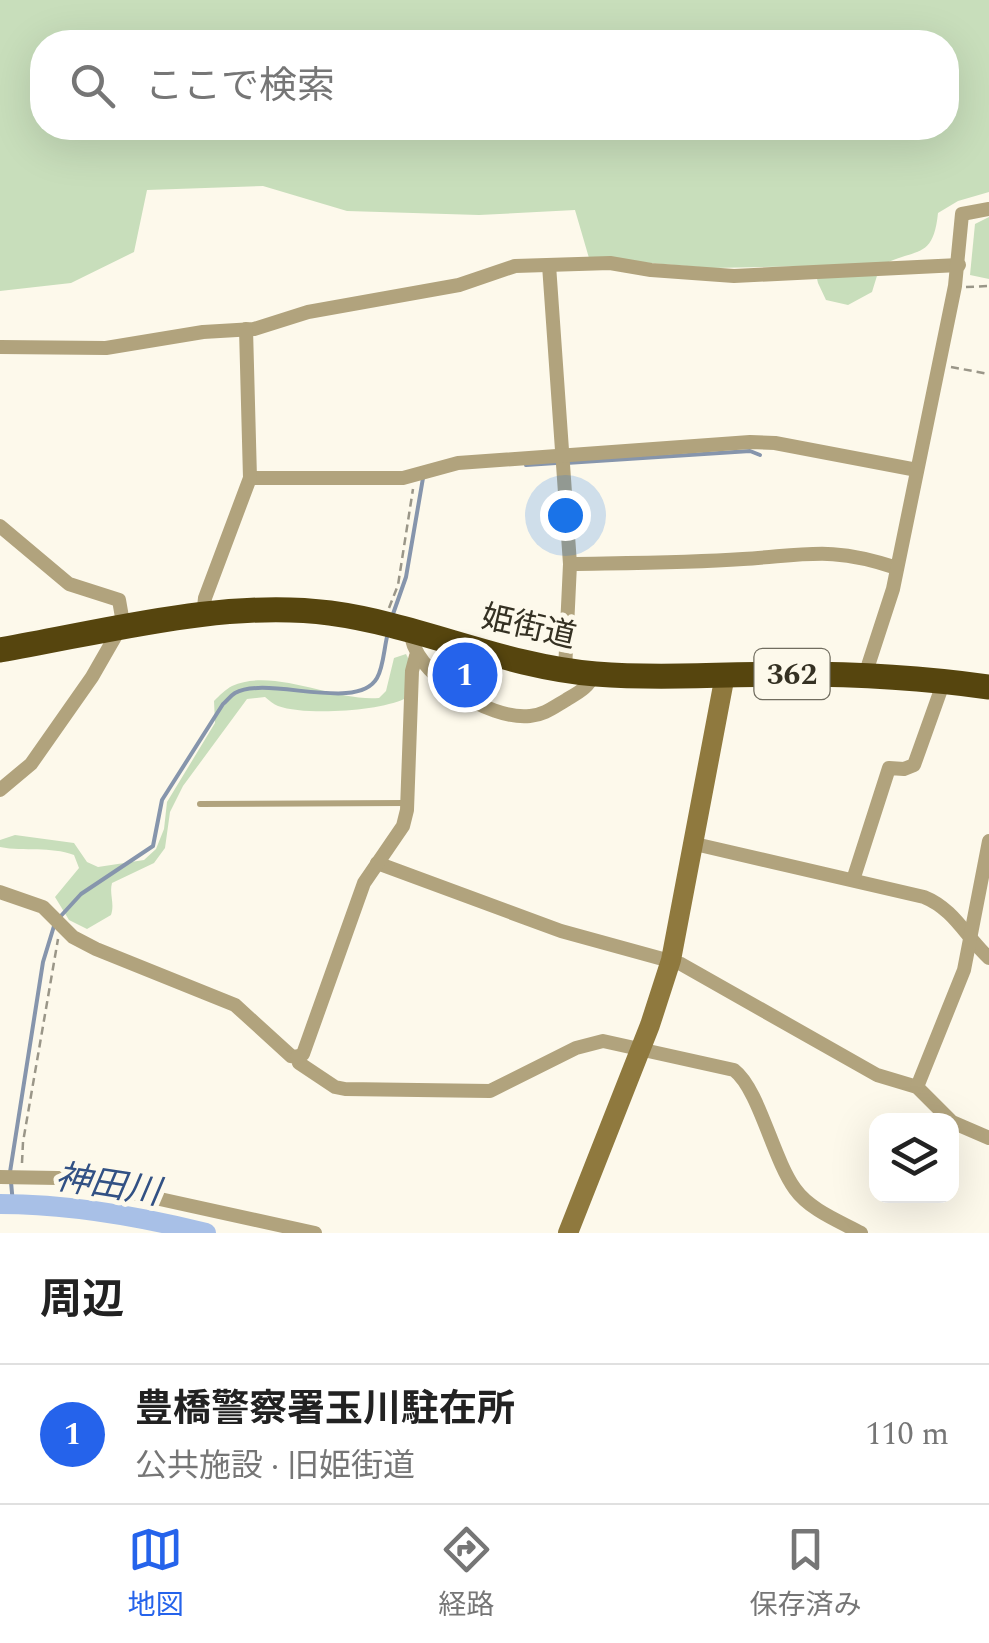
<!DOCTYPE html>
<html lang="ja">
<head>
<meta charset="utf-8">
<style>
  :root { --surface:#fff; --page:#f2f2f2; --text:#222; --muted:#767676; --line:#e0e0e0; --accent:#2563eb }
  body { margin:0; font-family:Spectral,"Noto Sans JP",serif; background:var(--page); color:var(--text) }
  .controls { position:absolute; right:30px; bottom:30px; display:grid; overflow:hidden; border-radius:20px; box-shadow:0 10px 40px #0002 }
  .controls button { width:90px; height:90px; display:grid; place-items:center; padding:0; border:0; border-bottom:2px solid var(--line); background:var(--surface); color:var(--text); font:50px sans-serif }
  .you { position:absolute; left:565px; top:515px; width:35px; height:35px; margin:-25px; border:8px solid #fff; border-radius:50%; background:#1a73e8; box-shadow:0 0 0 15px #1a73e833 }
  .badge { display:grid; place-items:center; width:65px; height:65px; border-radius:50%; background:var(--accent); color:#fff; font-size:32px; font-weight:700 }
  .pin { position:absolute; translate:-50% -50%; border:5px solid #fff; box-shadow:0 2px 10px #0006 }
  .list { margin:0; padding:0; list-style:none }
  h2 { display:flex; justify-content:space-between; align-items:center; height:130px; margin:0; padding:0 40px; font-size:42px }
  h2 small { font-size:32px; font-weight:400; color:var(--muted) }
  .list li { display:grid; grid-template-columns:65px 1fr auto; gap:30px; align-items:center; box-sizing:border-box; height:140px; padding:0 40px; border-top:2px solid var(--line) }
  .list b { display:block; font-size:38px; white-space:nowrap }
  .list p { margin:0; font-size:32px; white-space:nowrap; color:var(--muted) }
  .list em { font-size:32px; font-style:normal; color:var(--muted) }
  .icon { flex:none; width:55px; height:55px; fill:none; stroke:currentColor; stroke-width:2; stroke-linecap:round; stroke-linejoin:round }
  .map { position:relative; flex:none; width:989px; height:1233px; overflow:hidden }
  .search { position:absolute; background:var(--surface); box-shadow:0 10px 40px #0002; left:30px; right:30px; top:30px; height:110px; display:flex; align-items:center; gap:25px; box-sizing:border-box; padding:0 35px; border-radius:40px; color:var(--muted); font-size:38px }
  .sheet { height:270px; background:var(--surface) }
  nav { display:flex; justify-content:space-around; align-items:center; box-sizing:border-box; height:140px; border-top:2px solid var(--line); background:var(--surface); font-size:28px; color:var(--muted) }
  nav a { display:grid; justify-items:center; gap:5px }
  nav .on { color:var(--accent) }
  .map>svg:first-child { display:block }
  .green { fill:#c8debb; fill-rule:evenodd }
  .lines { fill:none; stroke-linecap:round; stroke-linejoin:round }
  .stream { stroke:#8695ac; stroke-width:4 }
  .river { stroke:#a8c0e7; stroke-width:20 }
  .path { stroke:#9a9688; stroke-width:2.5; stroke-dasharray:8 5; stroke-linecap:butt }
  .lane { stroke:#b1a37d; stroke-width:6 }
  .street { stroke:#b1a37d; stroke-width:14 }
  .secondary { stroke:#8f793e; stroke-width:20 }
  .highway { stroke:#56450e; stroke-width:25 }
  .labels { text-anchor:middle; stroke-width:10; stroke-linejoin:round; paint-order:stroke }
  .shield { fill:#fdf9eb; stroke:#716d5f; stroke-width:2.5 }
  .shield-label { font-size:30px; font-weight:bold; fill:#353123 }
  .street-label { font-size:32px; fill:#353123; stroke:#fdf9eb }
  .water-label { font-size:35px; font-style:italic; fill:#325184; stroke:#fdf9eb }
</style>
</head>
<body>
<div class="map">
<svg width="989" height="1233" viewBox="0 0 989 1233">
  <rect width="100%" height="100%" fill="#fdf9eb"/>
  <g class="green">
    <path d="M0,0H989V192L958,201L938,213C933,261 916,247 880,266L872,292L848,305L826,300L818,283L814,266L711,268L589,258L575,210L479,215L347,211L263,186L147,190L134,252L71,283L0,291ZM42,42H946V128H42Z"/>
    <polygon points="989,217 989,279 970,275 975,224"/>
    <path d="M406,654L410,662L404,699C379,711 306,716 278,706C273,704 269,700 265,697L247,699L183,786L170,812L165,848L154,863L112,883C109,894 115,903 111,915L87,929L69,920L55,897L79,868L74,855C50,846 25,852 0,847V840L15,835L74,843L87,862L98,867L144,860L156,849L164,829L167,802L215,723L214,701C219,696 226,689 232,686C274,667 335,702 379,698L386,691L394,658Z"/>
  </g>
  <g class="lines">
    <g class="stream">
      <polyline points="566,463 750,451 760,455"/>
      <polyline points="526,465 556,463"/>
      <polyline points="393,614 406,577 423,478"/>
      <path d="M59,918L81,894L153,846L162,800L223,704C227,701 230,696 235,693C267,675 357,713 377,678C384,666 384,646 388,633"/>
      <polyline points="10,1172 43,962 54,926"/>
      <polyline points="11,1182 13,1204"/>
    </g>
    <path class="river" d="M0,1204C70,1204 138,1216 206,1233"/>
    <g class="path">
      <polyline points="966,287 989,286"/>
      <polyline points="951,367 989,374"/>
      <polyline points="389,608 398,585 413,489"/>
      <polyline points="22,1163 23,1142 58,939"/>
    </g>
    <polyline class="lane" points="200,804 406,803"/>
    <g class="street">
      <polyline points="549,265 570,564 565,670"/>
      <polyline points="0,347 106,348 203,332 254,329 308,312 459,285 515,266 610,263 651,270 734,276 959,265"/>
      <polyline points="250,478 403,478 458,463 750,442 775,443 917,470"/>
      <polyline points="0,526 69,584 119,600 123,623 92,677 31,764 0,790"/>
      <path d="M570,564C627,563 685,563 743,559C807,555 832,546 897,568"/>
      <polyline points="203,616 205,598 250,478 246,329"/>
      <path d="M411,630C409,672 491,721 530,716C544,715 554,707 566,700C579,692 588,688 594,674"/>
      <polyline points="865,675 893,589 955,286 962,214 989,209"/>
      <path d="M695,844L924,897C954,909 966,937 989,958"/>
      <polyline points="377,863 561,931 681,964 877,1075 917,1087 950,1120"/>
      <polyline points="853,880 889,768 904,769 914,765 944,681"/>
      <path d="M0,892L43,907L73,937L96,949L235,1005L291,1056L297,1057L299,1063L335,1087L345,1089L490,1091L576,1048L603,1041L734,1070C759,1089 773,1159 795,1189C810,1210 839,1221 861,1233"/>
      <polyline points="297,1057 303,1054 364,883 403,826 407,810 412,671 416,656"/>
      <polyline points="917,1087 964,970 989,841"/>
      <polyline points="952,1122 989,1138"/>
      <polyline points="0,1177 58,1178 87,1183 315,1233"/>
    </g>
    <polyline class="secondary" points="568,1233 650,1025 671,960 725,675"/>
    <path class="highway" d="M0,650C105,632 224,599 330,613C420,625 505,667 596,674C661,679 727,674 793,674C858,674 924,678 989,687"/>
  </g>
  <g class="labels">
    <rect class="shield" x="754.5" y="649" width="75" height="50" rx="8"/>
    <g class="shield-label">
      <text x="792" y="684">362</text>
    </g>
    <g class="street-label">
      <text transform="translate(529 626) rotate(13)" y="11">姫街道</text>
    </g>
    <g class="water-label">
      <text transform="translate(108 1184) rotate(9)" y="12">神田川</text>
    </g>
  </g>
</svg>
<div class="controls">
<button><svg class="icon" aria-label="layers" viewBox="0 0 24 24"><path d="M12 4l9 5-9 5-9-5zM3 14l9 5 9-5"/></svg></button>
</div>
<div class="you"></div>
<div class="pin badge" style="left:465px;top:675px">1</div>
<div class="search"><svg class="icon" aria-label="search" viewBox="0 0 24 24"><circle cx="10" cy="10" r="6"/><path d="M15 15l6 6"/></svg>ここで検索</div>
</div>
<section class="sheet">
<h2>周辺<small></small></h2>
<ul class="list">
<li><span class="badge">1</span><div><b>豊橋警察署玉川駐在所</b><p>公共施設 · 旧姫街道</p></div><em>110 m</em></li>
</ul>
</section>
<nav>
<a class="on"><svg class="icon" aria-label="map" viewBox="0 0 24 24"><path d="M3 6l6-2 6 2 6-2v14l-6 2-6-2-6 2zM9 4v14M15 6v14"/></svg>地図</a>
<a><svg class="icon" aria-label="directions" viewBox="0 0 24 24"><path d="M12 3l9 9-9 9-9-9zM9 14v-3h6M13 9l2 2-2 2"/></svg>経路</a>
<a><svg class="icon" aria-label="saved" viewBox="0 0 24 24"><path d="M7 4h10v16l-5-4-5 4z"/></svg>保存済み</a>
</nav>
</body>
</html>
